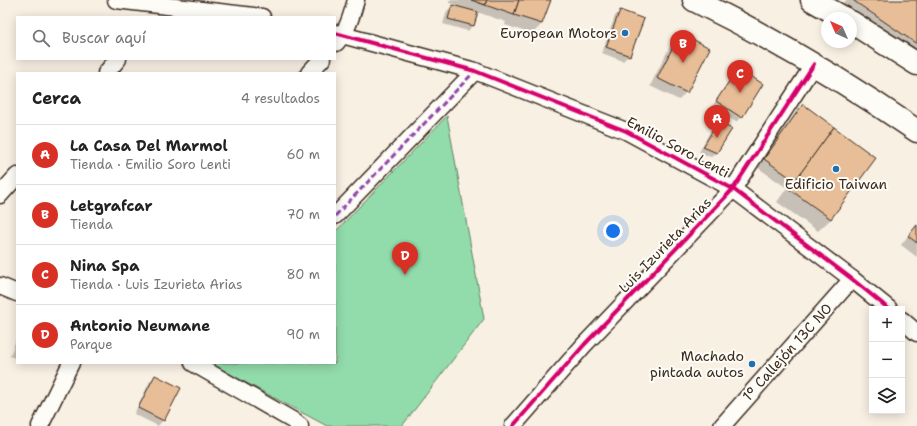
<!DOCTYPE html>
<html lang="es">
<head>
<meta charset="utf-8">
<style>
  :root { --surface:#fff; --page:#f6f6f6; --text:#222; --muted:#767676; --line:#e0e0e0; --accent:#d93025 }
  body { margin:0; font-family:"Shantell Sans",sans-serif; background:var(--page); color:var(--text) }
  .controls { position:absolute; right:12px; bottom:12px; display:grid; overflow:hidden; border-radius:0px; box-shadow:0 2px 10px #0003 }
  .controls button { width:36px; height:36px; display:grid; place-items:center; padding:0; border:0; border-bottom:1px solid var(--line); background:var(--surface); color:var(--text); font:20px sans-serif }
  .compass { position:absolute; left:821px; top:12px; width:36px; height:36px; border-radius:50%; background:var(--surface); box-shadow:0 2px 10px #0003; rotate:315deg }
  .you { position:absolute; left:613px; top:231px; width:14px; height:14px; margin:-10px; border:3px solid #fff; border-radius:50%; background:#1a73e8; box-shadow:0 0 0 6px #1a73e833 }
  .badge { display:grid; place-items:center; width:26px; height:26px; border-radius:50%; background:var(--accent); color:#fff; font-size:13px; font-weight:700 }
  .pin { position:absolute; translate:-50% -33px; filter:drop-shadow(0 1px 2px #0008) }
  .pin::after { content:''; position:absolute; top:21px; width:14px; height:12px; background:inherit; clip-path:polygon(0 0,100% 0,50% 100%) }
  .list { margin:0; padding:0; list-style:none }
  h2 { display:flex; justify-content:space-between; align-items:center; height:52px; margin:0; padding:0 16px; font-size:17px }
  h2 small { font-size:13px; font-weight:400; color:var(--muted) }
  .list li { display:grid; grid-template-columns:26px 1fr auto; gap:12px; align-items:center; box-sizing:border-box; height:60px; padding:0 16px; border-top:1px solid var(--line) }
  .list b { display:block; font-size:15px; white-space:nowrap }
  .list p { margin:0; font-size:13px; white-space:nowrap; color:var(--muted) }
  .list em { font-size:13px; font-style:normal; color:var(--muted) }
  .icon { flex:none; width:22px; height:22px; fill:none; stroke:currentColor; stroke-width:2; stroke-linecap:round; stroke-linejoin:round }
  .map { position:relative; flex:none; width:917px; height:426px; overflow:hidden }
  .search { position:absolute; background:var(--surface); box-shadow:0 2px 10px #0003; left:16px; top:16px; width:320px; height:44px; display:flex; align-items:center; gap:10px; box-sizing:border-box; padding:0 14px; border-radius:0px; color:var(--muted); font-size:15px }
  .panel { position:absolute; background:var(--surface); box-shadow:0 2px 10px #0003; left:16px; top:72px; width:320px; height:292px; border-radius:0px }
  .map>svg:first-child { display:block }
  .green { fill:#92dbaa; stroke:#668264 }
  .shadow { fill:#0003 }
  .building { fill:#e7be97; stroke:#3b2a1e }
  .lines { fill:none; stroke-linecap:round; stroke-linejoin:round }
  .street-casing { stroke:#3b2a1e; stroke-width:19 }
  .primary-casing { stroke:#3b2a1e; stroke-width:25 }
  .street { stroke:#fdfcf7; stroke-width:16 }
  .primary { stroke:#fdfcf7; stroke-width:22 }
  .quiet { stroke:#8e44ad; stroke-width:3; stroke-dasharray:6 3; stroke-linecap:butt }
  .cycleway-casing { stroke:#fdfcf7; stroke-width:6 }
  .cycleway { stroke:#d6006c; stroke-width:4 }
  .poi-dot { fill:#1f6fb2; stroke:#fdfcf7; stroke-width:1.5 }
  .labels { text-anchor:middle; stroke-width:4; stroke-linejoin:round; paint-order:stroke }
  .poi-label { font-size:14px; fill:#3b2a1e; stroke:#fdfcf7; text-anchor:end }
  .street-label { font-size:14px; fill:#3b2a1e; stroke:#fdfcf7 }
</style>
</head>
<body>
<div class="map">
<svg width="917" height="426" viewBox="0 0 917 426">
  <rect width="100%" height="100%" fill="#f9f0e4"/>
  <filter id="ink" filterUnits="userSpaceOnUse"><feTurbulence type="fractalNoise" baseFrequency=".025" numOctaves="2"/><feDisplacementMap in="SourceGraphic" scale="8" xChannelSelector="R" yChannelSelector="G"/><feConvolveMatrix kernelMatrix="1 2 1 2 8 2 1 2 1" color-interpolation-filters="sRGB"/></filter>
  <g filter="url(#ink)">
    <polygon class="green" points="447,116 484,319 402,426 327,426 209,363 335,363 335,232"/>
    <g class="shadow">
      <polygon points="449,0 550,0 542,24 532,34 505,25 506,22 477,12 473,25 468,31 443,24 447,11 454,4 449,3"/>
      <polygon points="846,0 917,0 917,60 842,5"/>
      <polygon points="621,11 629,55 623,61 602,53 615,16"/>
      <polygon points="680,34 686,92 679,100 650,86 672,42"/>
      <polygon points="738,69 741,117 736,122 712,107 733,74"/>
      <polygon points="803,105 875,158 831,219 818,231 777,202 787,188 757,167 795,113"/>
      <polygon points="718,123 716,152 711,157 699,152 712,128"/>
      <polygon points="917,224 917,257 901,245"/>
      <polygon points="17,337 17,359 10,356"/>
      <polygon points="156,376 163,420 158,426 134,414 150,381"/>
    </g>
    <g class="building">
      <polygon points="471,0 487,0 485,5"/>
      <polygon points="487,0 519,0 514,15 485,5"/>
      <polygon points="519,0 551,0 542,24 514,15"/>
      <polygon points="853,0 917,0 917,44 854,1"/>
      <polygon points="452,5 478,12 474,26 448,19"/>
      <polygon points="620,10 644,19 630,56 606,47"/>
      <polygon points="680,33 710,48 687,93 657,78"/>
      <polygon points="738,68 763,84 742,118 716,101"/>
      <polygon points="803,104 834,127 795,181 764,159"/>
      <polygon points="718,122 732,129 717,153 703,147"/>
      <polygon points="834,127 876,158 831,219 789,189"/>
      <polygon points="917,225 917,243 908,236"/>
      <polygon points="155,375 181,388 164,421 138,408"/>
    </g>
    <g class="lines">
      <g class="street-casing">
        <g id="street">
          <polyline points="116,0 262,17"/>
          <polyline points="335,33 475,71 626,131 733,189 852,279 889,309"/>
          <path d="M336,43C348,30 351,17 356,0"/>
          <polyline points="106,73 118,59"/>
          <polyline points="309,73 322,59"/>
          <polyline points="0,195 17,176"/>
          <polyline points="335,216 475,71"/>
          <polyline points="0,286 17,293"/>
          <polyline points="902,320 917,333"/>
          <polyline points="193,363 292,420 300,426"/>
          <polyline points="40,426 71,363"/>
          <polyline points="513,426 584,345 733,189 814,64"/>
          <polyline points="722,426 852,279"/>
        </g>
      </g>
      <g class="primary-casing">
        <g id="primary">
          <path d="M694,0C772,38 846,82 917,131"/>
          <polyline points="812,0 844,18"/>
          <polyline points="851,22 917,64"/>
        </g>
      </g>
      <use href="#street" class="street"/>
      <use href="#primary" class="primary"/>
      <polyline class="quiet" points="335,216 475,71"/>
      <g class="cycleway-casing">
        <g id="cycleway">
          <polyline points="335,33 475,71 626,131 733,189 852,279 889,309"/>
          <polyline points="513,426 584,345 733,189 814,64"/>
        </g>
      </g>
      <use href="#cycleway" class="cycleway"/>
    </g>
  </g>
  <g class="poi-dot">
    <circle cx="625" cy="33" r="4"/>
    <circle cx="836" cy="169" r="4"/>
    <circle cx="752" cy="364" r="4"/>
  </g>
  <g class="labels">
    <g class="poi-label">
      <text x="617" y="38">European Motors</text>
      <text x="836" y="189" text-anchor="middle">Edificio Taiwan</text>
      <text x="744" y="361">Machado<tspan x="744" dy="16">pintada autos</tspan></text>
    </g>
    <g class="street-label">
      <text transform="translate(678 147) rotate(28)" y="5">Emilio Soro Lenti</text>
      <text transform="translate(665 245) rotate(-46)" y="5">Luis Izurieta Arias</text>
      <text transform="translate(787 352) rotate(-48)" y="5">1º Callejón 13C NO</text>
    </g>
  </g>
</svg>
<div class="controls">
<button>+</button>
<button>−</button>
<button><svg class="icon" aria-label="layers" viewBox="0 0 24 24"><path d="M12 4l9 5-9 5-9-5zM3 14l9 5 9-5"/></svg></button>
</div>
<svg class="compass" viewBox="-18 -18 36 36"><path d="M0-13l5 13h-10z" fill="#e53935"/><path d="M0 13l5-13h-10z" fill="#767676"/></svg>
<div class="you"></div>
<div class="pin badge" style="left:717px;top:138px">A</div>
<div class="pin badge" style="left:683px;top:63px">B</div>
<div class="pin badge" style="left:740px;top:93px">C</div>
<div class="pin badge" style="left:405px;top:275px">D</div>
<div class="search"><svg class="icon" aria-label="search" viewBox="0 0 24 24"><circle cx="10" cy="10" r="6"/><path d="M15 15l6 6"/></svg>Buscar aquí</div>
<section class="panel">
<h2>Cerca<small>4 resultados</small></h2>
<ul class="list">
<li><span class="badge">A</span><div><b>La Casa Del Marmol</b><p>Tienda · Emilio Soro Lenti</p></div><em>60 m</em></li>
<li><span class="badge">B</span><div><b>Letgrafcar</b><p>Tienda</p></div><em>70 m</em></li>
<li><span class="badge">C</span><div><b>Nina Spa</b><p>Tienda · Luis Izurieta Arias</p></div><em>80 m</em></li>
<li><span class="badge">D</span><div><b>Antonio Neumane</b><p>Parque</p></div><em>90 m</em></li>
</ul>
</section>
</div>
</body>
</html>
